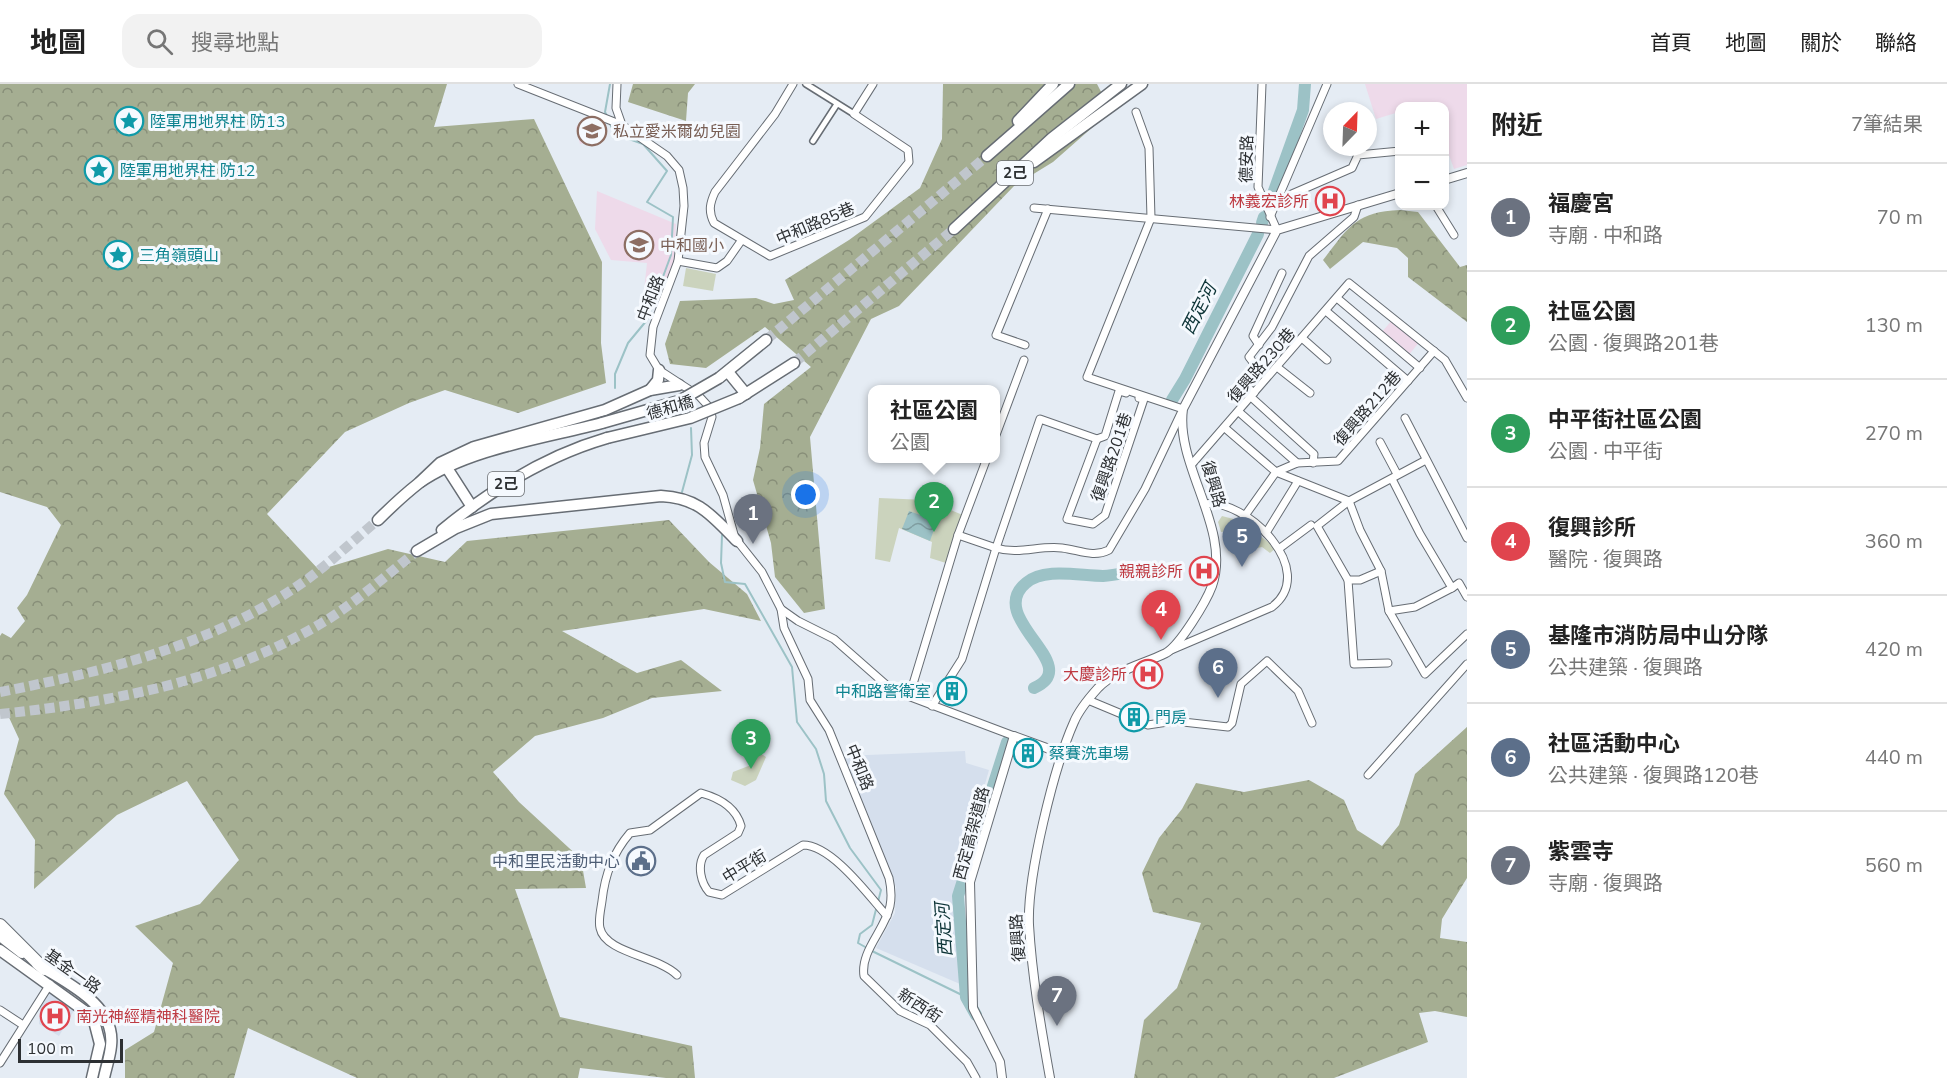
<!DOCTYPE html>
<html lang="zh-TW">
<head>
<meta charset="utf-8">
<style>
  :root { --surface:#fff; --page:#f2f2f2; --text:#222; --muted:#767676; --line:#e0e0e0; --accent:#af45a6 }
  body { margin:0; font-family:"Nunito Sans","Noto Sans TC",sans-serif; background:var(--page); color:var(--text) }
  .controls { position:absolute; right:18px; top:18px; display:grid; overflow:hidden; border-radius:12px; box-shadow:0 3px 9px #0003 }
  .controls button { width:54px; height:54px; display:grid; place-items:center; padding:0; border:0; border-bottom:2px solid var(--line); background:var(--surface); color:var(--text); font:30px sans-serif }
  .compass { position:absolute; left:1323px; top:18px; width:54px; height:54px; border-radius:50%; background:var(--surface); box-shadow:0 3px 9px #0003; rotate:23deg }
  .scale { position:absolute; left:18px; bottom:15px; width:105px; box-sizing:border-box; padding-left:6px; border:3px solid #2d3033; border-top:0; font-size:16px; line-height:21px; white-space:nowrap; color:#2d3033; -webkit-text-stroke:4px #f5f9fe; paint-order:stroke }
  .you { position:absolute; left:806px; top:411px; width:21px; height:21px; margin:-15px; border:4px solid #fff; border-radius:50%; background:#1a73e8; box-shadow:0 0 0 9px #1a73e833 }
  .badge { display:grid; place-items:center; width:39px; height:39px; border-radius:50%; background:var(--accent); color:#fff; font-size:20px; font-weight:700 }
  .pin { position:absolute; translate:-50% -50px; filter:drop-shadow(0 2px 3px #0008) }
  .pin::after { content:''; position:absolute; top:32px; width:21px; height:18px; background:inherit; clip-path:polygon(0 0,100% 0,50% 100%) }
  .popup { position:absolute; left:868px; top:301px; width:132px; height:78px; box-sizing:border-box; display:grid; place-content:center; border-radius:12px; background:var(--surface); filter:drop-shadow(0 2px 4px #0005); font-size:20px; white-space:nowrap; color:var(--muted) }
  .popup b { font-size:22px; color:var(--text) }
  .popup::after { content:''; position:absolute; left:50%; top:100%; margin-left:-12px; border:12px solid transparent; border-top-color:var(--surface) }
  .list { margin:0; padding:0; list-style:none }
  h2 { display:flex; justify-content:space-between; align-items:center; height:78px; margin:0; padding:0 24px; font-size:26px }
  h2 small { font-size:20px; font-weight:400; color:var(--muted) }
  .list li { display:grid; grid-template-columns:39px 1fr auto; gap:18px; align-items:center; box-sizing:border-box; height:108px; padding:0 24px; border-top:2px solid var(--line) }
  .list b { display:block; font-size:22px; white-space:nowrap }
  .list p { margin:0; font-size:20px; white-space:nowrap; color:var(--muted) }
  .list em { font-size:20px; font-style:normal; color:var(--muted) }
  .icon { flex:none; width:33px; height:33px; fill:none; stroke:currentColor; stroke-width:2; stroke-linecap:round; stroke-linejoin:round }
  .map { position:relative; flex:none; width:1467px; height:994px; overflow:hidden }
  header { display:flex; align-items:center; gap:36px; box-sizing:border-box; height:84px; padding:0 30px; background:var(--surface); border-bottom:2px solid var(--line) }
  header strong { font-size:28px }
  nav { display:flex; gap:33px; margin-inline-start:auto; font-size:21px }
  .search { width:420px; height:54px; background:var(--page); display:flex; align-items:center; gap:15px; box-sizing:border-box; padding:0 21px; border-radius:18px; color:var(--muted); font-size:22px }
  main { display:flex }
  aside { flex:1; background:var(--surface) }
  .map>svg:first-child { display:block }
  .built { fill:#d5dfed }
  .education { fill:#eedaea }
  .forest { fill:url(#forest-crowns) }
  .park { fill:#cbd3bd }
  .water { fill:url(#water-waves) }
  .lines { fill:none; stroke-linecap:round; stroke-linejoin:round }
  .stream { stroke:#9cc2c6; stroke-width:2 }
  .river { stroke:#9cc2c6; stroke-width:12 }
  .primary-tunnel { stroke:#c0c6cd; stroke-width:10; stroke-dasharray:10 5; stroke-linecap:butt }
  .pedestrian-casing { stroke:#676d74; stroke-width:8 }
  .minor-casing { stroke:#676d74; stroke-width:9 }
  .tertiary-casing { stroke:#676d74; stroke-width:10 }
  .primary-casing { stroke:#676d74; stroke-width:13 }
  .motorway-casing { stroke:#676d74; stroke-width:14 }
  .pedestrian { stroke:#fff; stroke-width:5 }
  .minor { stroke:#fff; stroke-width:7 }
  .tertiary { stroke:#fff; stroke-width:8 }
  .primary { stroke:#fff; stroke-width:10 }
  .motorway { stroke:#fff; stroke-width:12 }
  .primary-bridge-casing { stroke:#676d74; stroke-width:13; stroke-linecap:butt }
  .primary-bridge { stroke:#fff; stroke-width:10 }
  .labels { text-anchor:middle; stroke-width:6; stroke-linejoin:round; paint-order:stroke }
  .shield { fill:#f5f9fe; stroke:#696c70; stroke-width:1.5 }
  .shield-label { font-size:15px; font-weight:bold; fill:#2d3033 }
  .culture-label { font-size:16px; fill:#0d838f; stroke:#f5f9fe; text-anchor:start }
  .education-label { font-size:16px; fill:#785e54; stroke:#f5f9fe; text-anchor:start }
  .street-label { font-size:16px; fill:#2d3033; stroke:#f5f9fe }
  .health-label { font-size:16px; fill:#be3a42; stroke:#f5f9fe; text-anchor:end }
  .service-label { font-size:16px; fill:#4e5e75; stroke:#f5f9fe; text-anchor:end }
  .water-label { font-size:18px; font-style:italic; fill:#0d3437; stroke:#f5f9fe }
</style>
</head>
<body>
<header>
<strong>地圖</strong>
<div class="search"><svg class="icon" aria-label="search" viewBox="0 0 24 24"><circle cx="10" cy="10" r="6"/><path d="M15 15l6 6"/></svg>搜尋地點</div>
<nav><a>首頁</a><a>地圖</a><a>關於</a><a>聯絡</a></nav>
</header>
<main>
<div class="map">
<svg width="1467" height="994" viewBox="0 0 1467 994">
  <defs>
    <pattern id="forest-crowns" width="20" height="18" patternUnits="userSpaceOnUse" patternTransform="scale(1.5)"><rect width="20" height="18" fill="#a5ae92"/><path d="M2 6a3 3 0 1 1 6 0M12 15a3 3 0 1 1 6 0" fill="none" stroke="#878e78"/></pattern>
    <pattern id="water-waves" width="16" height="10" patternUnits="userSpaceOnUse" patternTransform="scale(1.5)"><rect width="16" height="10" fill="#9cc2c6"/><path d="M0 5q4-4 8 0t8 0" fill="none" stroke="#809ea1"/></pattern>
  </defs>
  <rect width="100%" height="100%" fill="#e5ecf4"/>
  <g class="built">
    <polygon points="965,667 966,679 989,686 963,776 960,900 876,864 895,829 896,803 843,672"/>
    <polygon points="52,906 76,923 59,952 39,940 40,924"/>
  </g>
  <g class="education">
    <polygon points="1365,0 1467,0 1467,81 1454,85 1445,60 1444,22 1400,22 1399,28 1376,35"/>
    <polygon points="582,37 605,40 607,51 600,56 580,60 576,43"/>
    <polygon points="597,107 676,140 674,177 663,209 655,205 644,206 647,179 611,176 595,145"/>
    <polygon points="1393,235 1420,257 1408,272 1381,249"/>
  </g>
  <g class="forest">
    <polygon points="0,0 447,0 434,43 534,35 602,178 601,259 606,299 518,329 445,306 409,319 345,348 267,430 319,486 388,465 445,478 467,457 669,436 709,478 747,510 761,537 704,525 562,547 637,589 681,576 722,607 652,614 603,634 535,652 493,688 519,718 581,775 586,804 515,805 560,933 692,962 695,994 666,994 580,984 578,994 357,994 248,944 234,994 125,994 125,966 154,948 173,879 135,842 200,820 239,776 187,697 117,731 34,805 35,756 4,710 19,655 6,627 0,626 0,552 2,549 11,554 25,537 17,524 27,511 61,441 47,423 0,408"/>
    <polygon points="633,0 695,0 688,9 686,37 628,18"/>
    <polygon points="943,0 1097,0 1111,27 1053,78 1014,102 899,222 871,235 810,353 825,525 804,529 775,493 771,459 753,396 760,364 764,320 811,283 765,243 706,284 670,280 665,260 680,217 756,214 774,220 794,216 785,196 849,156 920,104 942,55"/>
    <path d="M1400,126L1418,128L1460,183L1467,181V238L1408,193V174L1397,164L1363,158L1330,185L1323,176C1349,143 1355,128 1400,126Z"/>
    <polygon points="1467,643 1467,794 1442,835 1440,854 1467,858 1467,933 1435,927 1419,929 1428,958 1334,994 1134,994 1144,936 1177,904 1201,839 1153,828 1142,789 1159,754 1182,725 1196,699 1244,708 1309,696 1344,716 1357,746 1382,762 1399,741 1415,690"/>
  </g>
  <g class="park">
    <polygon points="686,184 716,190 713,207 683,202"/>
    <polygon points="879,414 927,416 965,432 949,480 930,474 932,458 899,444 890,478 875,475"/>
    <polygon points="1222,432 1241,437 1276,464 1270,469 1262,463 1246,466 1247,456 1233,447 1221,448 1218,438"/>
    <polygon points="754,665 766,673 756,696 745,702 731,696 733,688 751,681 748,667"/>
  </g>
  <polygon class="water" points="909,427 937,437 930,457 902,445"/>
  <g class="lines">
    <g class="stream">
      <polyline points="607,32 605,28 610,0"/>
      <polyline points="609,38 615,50 643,60 667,87 647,118 673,133 671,171 647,236 628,259 615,290 615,304"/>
      <polyline points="682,408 692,371 691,344"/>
      <polyline points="722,451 721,479 725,498 745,500 792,583 797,638 816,665 824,690 826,717 850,764 881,806 872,841 860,850 858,859 867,864"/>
      <polyline points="872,867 966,913"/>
    </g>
    <g class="river">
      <polyline points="1270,118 1303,26 1305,0"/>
      <polyline points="1262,139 1264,133"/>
      <polyline points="1172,316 1185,295 1258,150"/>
      <path d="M1034,604C1086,581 984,534 1026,499C1044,483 1080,492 1103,492C1119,491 1136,486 1153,485"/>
      <polyline points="976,931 966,913 958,812 1007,658"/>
    </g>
    <g class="primary-tunnel">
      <polyline points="766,256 987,72"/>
      <polyline points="794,279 954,145"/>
      <path d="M0,608C101,588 206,563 293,505C323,486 350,459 378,436"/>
      <path d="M0,630C115,618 230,596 330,534C361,514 388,490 417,467"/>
    </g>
    <g class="pedestrian-casing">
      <g id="pedestrian">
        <polyline points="806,0 854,30"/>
        <polyline points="813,57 837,20"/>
      </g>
    </g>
    <g class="minor-casing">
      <g id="minor">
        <polyline points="518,0 622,41"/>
        <polyline points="617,0 616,24 622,41 667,72 679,86 683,104 684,122 678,177 653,243 650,271 659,286 699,312 710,324 712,333 704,359 705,373 723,411 735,454 762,488 781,525 798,537 834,555 892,606 1014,652"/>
        <path d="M793,0L775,30L715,108C710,119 708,127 714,139L770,172L865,133L909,78L908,66L854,30L873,0"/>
        <polyline points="1262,0 1258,103 1277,146"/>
        <polyline points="1278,116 1352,84 1358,71 1400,67"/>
        <polyline points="1436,122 1454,151"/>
        <polyline points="1034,124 1277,146"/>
        <polyline points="1270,133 1327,0"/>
        <polyline points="678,177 717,184 727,177 741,157"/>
        <polyline points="1337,214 1420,284"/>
        <polyline points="1326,227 1408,297"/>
        <polyline points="1302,254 1327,276"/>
        <polyline points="1025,261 996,251 1048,125"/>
        <polyline points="1259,261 1253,252 1282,189"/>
        <polyline points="1277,283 1310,309"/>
        <polyline points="1254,309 1245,301 1259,286 1249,273 1272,243 1309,172 1354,133 1358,121"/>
        <polyline points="1251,313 1314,370 1313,379"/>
        <polyline points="1239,328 1297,379"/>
        <polyline points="1405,334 1467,454"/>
        <polyline points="1225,344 1276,388 1349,417"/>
        <polyline points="996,351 1024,276"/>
        <polyline points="1097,355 1105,352 1119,307 1126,309"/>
        <polyline points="1380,358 1397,390"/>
        <polyline points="1192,380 1349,199 1445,276 1467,314"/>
        <polyline points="1392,395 1420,450 1452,504 1459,499 1467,513"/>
        <polyline points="1349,417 1360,446 1381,487 1389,527 1415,523 1452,504"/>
        <polyline points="1244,433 1276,388 1297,379 1338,377 1434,267"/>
        <polyline points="1266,449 1298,397"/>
        <polyline points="958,451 996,464 1040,335 1097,355 1067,435 1093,440 1105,431 1144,315 1139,314"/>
        <polyline points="1280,464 1311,441"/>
        <polyline points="1348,496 1360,496 1381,487"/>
        <path d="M781,525L784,544L808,595L810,616L829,646L889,794C891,803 892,812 890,822C885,846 860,867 864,892L900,927L930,941L967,978L976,994"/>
        <polyline points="1389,527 1425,590 1467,550"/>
        <path d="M1171,566L1272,523C1320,486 1245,413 1204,420"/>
        <polyline points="1388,579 1354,580 1348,496 1317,442 1349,417 1426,376"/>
        <polyline points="913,600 958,451 987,374"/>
        <polyline points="1088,616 1148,641 1174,637 1228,643 1232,639 1241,600 1267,577 1298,607 1312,639"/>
        <path d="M932,622L962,575L996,464C1019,471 1040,461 1062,464C1079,466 1093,474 1109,466L1145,405L1183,325L1087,293L1151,134L1149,64L1136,28"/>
        <polyline points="1368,691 1467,580"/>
        <path d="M677,891C658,872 605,869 600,844C598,836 601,825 602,817C605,790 613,769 630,749L650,746L701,709C719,714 736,723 741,742L738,749L704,771C697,782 701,799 709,808L722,811L803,761C832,761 869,812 887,832"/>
        <polyline points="0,926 23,941"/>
        <polyline points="0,979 50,900"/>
      </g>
    </g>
    <g class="tertiary-casing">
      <g id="tertiary">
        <polyline points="1444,96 1467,89"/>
        <polyline points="1002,994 1000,978 973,924 970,798 1014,652 1063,670"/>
        <path d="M1050,994C1041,944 1032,892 1029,841C1027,792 1054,683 1074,638C1079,626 1089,614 1098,604C1115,586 1144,580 1166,569C1180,561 1206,518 1212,502C1232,445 1175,382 1183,325L1277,146L1400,109"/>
      </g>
    </g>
    <g class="primary-casing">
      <g id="primary">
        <polyline points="1018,37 1053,0"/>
        <polyline points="987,72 1069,0"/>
        <polyline points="1034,78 1142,0"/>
        <polyline points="954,145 1052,54 1121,0"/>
        <polyline points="728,288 746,310"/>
        <polyline points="719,294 766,256"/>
        <polyline points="650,306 658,296 659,286"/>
        <polyline points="739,314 794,279"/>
        <polyline points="447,384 472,423"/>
        <polyline points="420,398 440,379 474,363 605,326 650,306 679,301"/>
        <path d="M378,436C391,423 405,410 419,399C467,365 545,354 602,339"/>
        <path d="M442,446C492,405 545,372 607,354"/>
        <path d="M417,467L456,444L491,430L661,412C699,414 711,431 737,457"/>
        <polyline points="0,852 22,869"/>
        <polyline points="0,866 93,933 100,960 92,994"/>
        <path d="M37,880C66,899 116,920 111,962C110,973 106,984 104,994"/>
      </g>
    </g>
    <g class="motorway-casing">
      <polyline id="motorway" points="0,841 44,885"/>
    </g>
    <use href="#pedestrian" class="pedestrian"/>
    <use href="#minor" class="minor"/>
    <use href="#tertiary" class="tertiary"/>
    <use href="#primary" class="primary"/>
    <use href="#motorway" class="motorway"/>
    <g class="primary-bridge-casing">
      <g id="primary-bridge">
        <polyline points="602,339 679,317 719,294"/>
        <polyline points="607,354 690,334 739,314"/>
      </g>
    </g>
    <use href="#primary-bridge" class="primary-bridge"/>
  </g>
  <defs>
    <g id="sight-ring" transform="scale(1.5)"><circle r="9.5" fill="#f5f9fe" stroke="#0f9aa8" stroke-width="1.5"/><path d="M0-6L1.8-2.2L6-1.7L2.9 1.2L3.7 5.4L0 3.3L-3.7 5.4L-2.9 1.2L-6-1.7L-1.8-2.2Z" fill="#0f9aa8"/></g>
    <g id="school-ring" transform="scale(1.5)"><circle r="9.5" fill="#f5f9fe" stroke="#8d6e63" stroke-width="1.5"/><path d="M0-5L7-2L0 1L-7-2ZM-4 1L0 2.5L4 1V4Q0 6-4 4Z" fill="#8d6e63"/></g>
    <g id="hospital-ring" transform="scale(1.5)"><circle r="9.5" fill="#f5f9fe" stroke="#e0444e" stroke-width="1.5"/><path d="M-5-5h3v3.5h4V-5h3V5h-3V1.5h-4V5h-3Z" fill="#e0444e"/></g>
    <g id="building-ring" transform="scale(1.5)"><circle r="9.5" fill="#f5f9fe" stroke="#0f9aa8" stroke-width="1.5"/><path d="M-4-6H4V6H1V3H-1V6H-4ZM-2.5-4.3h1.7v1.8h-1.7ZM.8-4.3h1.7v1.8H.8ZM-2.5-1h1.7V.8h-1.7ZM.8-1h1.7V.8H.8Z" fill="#0f9aa8"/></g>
    <g id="civic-ring" transform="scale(1.5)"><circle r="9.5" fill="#f5f9fe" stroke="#5c6f8a" stroke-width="1.5"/><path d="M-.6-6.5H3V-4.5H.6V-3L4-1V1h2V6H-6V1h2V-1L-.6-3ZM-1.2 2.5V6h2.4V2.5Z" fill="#5c6f8a"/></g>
  </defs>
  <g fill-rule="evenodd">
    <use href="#sight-ring" x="129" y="37"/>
    <use href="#school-ring" x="592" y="47"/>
    <use href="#sight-ring" x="99" y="86"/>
    <use href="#hospital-ring" x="1330" y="117"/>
    <use href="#school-ring" x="639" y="161"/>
    <use href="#sight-ring" x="118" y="171"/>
    <use href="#hospital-ring" x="1204" y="487"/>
    <use href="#hospital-ring" x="1148" y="590"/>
    <use href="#building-ring" x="952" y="607"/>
    <use href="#building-ring" x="1134" y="633"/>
    <use href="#building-ring" x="1028" y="669"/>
    <use href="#civic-ring" x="641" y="777"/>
    <use href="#hospital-ring" x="55" y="932"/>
  </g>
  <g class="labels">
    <g class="shield">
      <rect x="997" y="77" width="36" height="24" rx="4.5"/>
      <rect x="488" y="388" width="36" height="24" rx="4.5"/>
    </g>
    <g class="shield-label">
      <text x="1015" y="94">2己</text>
      <text x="506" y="405">2己</text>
    </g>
    <g class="culture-label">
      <text x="150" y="43">陸軍用地界柱 防13</text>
      <text x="120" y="92">陸軍用地界柱 防12</text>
      <text x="139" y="177">三角嶺頭山</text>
      <text x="931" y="613" text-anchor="end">中和路警衛室</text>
      <text x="1155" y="639">門房</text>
      <text x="1049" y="675">蔡賽洗車場</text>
    </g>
    <g class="education-label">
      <text x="613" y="53">私立愛米爾幼兒園</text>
      <text x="660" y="167">中和國小</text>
    </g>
    <g class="street-label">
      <text transform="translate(1246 75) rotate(-89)" y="6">德安路</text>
      <text transform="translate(815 139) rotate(-23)" y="6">中和路85巷</text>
      <text transform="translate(650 214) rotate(-69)" y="6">中和路</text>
      <text transform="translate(1261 281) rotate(-49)" y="6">復興路230巷</text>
      <text transform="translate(670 323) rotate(-16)" y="6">德和橋</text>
      <text transform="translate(1367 324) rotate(-49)" y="6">復興路212巷</text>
      <text transform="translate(1111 373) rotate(-71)" y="6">復興路201巷</text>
      <text transform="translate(1214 400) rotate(74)" y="6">復興路</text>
      <text transform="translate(860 683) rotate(68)" y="6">中和路</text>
      <text transform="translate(971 749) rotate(-75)" y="6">西定高架道路</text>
      <text transform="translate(744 782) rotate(-31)" y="6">中平街</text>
      <text transform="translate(1017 854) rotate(-94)" y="6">復興路</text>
      <text transform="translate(73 887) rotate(35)" y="6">基金一路</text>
      <text transform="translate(920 921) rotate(33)" y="6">新西街</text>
    </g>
    <g class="health-label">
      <text x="1309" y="123">林義宏診所</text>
      <text x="1183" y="493">親親診所</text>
      <text x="1127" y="596">大慶診所</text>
      <text x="76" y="938" text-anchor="start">南光神經精神科醫院</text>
    </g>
    <g class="service-label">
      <text x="620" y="783">中和里民活動中心</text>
    </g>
    <g class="water-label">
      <text transform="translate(1199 225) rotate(-63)" y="6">西定河</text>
      <text transform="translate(944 846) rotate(-94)" y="6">西定河</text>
    </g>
  </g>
</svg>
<div class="controls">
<button>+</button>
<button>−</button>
</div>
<svg class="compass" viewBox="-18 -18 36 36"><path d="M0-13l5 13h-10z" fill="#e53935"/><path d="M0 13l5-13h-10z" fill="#767676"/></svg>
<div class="scale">100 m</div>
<div class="you"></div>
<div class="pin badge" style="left:753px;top:460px;background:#6b7280">1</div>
<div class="pin badge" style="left:934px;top:448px;background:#2e9e5b">2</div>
<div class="popup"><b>社區公園</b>公園</div>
<div class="pin badge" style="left:751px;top:685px;background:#2e9e5b">3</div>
<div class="pin badge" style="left:1161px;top:556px;background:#e0444e">4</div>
<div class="pin badge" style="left:1242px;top:483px;background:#5c6f8a">5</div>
<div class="pin badge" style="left:1218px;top:614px;background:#5c6f8a">6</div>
<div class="pin badge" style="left:1057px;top:942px;background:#6b7280">7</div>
</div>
<aside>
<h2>附近<small>7筆結果</small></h2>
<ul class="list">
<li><span class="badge" style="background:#6b7280">1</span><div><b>福慶宮</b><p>寺廟 · 中和路</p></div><em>70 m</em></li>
<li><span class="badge" style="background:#2e9e5b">2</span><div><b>社區公園</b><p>公園 · 復興路201巷</p></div><em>130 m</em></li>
<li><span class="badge" style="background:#2e9e5b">3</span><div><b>中平街社區公園</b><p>公園 · 中平街</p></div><em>270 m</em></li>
<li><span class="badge" style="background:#e0444e">4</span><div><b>復興診所</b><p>醫院 · 復興路</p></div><em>360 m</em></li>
<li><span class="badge" style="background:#5c6f8a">5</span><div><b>基隆市消防局中山分隊</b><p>公共建築 · 復興路</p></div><em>420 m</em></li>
<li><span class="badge" style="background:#5c6f8a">6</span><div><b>社區活動中心</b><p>公共建築 · 復興路120巷</p></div><em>440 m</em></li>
<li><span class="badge" style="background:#6b7280">7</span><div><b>紫雲寺</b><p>寺廟 · 復興路</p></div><em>560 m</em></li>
</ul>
</aside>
</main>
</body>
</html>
